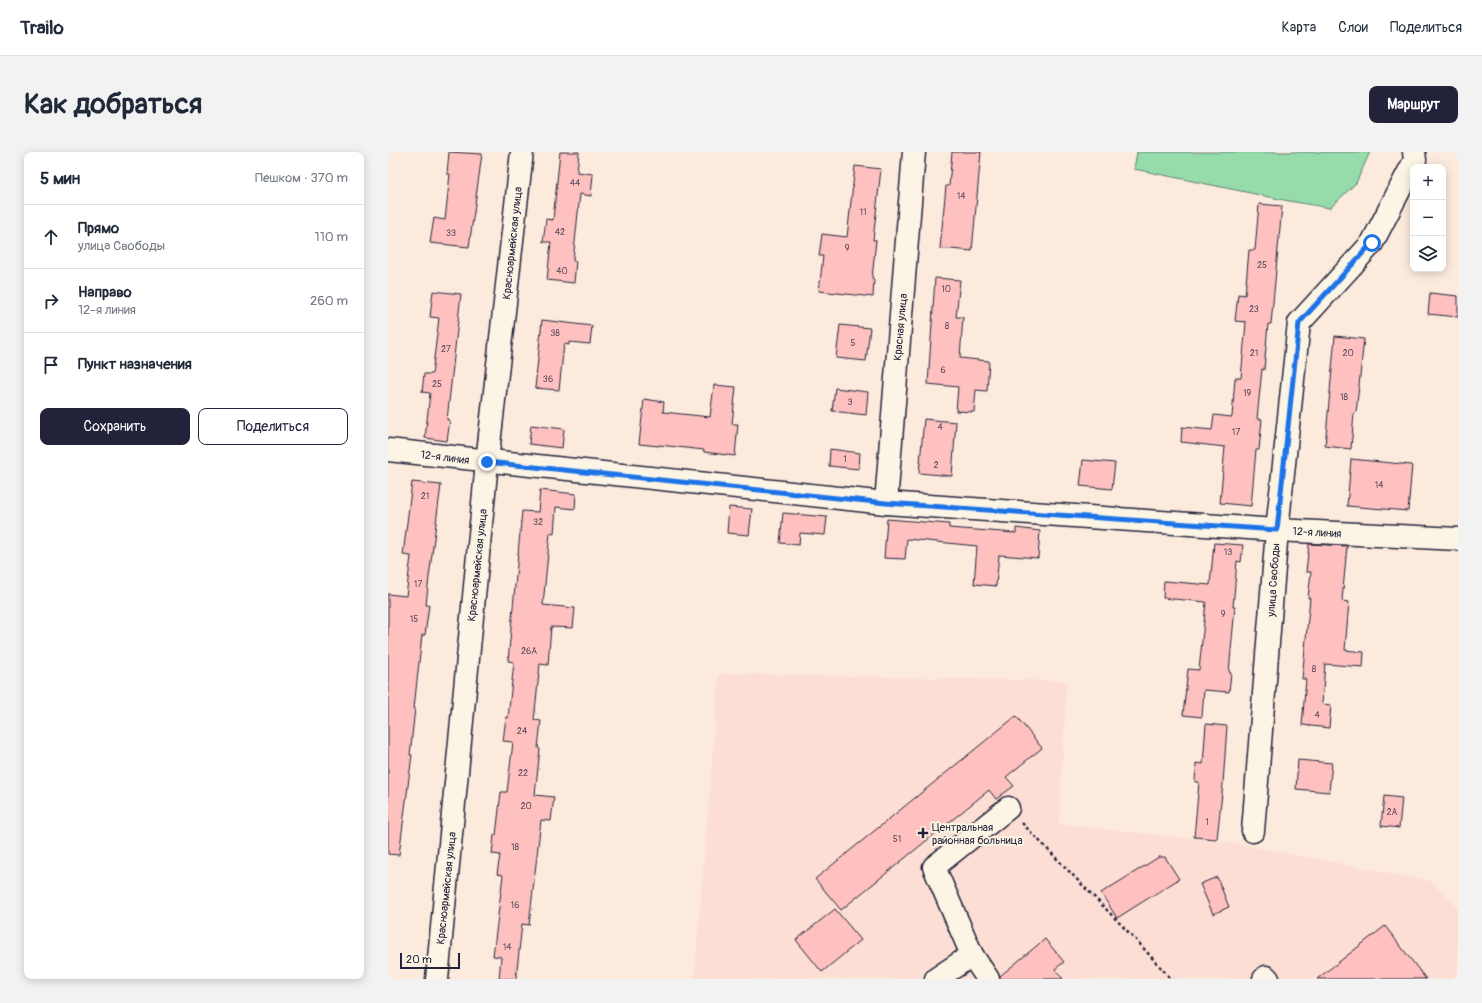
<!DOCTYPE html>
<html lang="ru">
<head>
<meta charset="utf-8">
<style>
  :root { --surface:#fff; --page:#f2f2f3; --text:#1f2937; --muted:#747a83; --line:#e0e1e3; --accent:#22223b }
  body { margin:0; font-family:Pangolin,sans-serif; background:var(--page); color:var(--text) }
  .controls { position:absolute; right:12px; top:12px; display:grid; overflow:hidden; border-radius:8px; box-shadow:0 2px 10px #0003 }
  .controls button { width:36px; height:36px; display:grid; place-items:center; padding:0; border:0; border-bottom:1px solid var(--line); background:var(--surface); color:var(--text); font:20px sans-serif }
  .scale { position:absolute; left:12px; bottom:10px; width:60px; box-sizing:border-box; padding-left:4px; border:2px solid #22223b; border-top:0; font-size:11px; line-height:14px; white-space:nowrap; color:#22223b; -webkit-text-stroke:3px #fcf5e5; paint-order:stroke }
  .stop { position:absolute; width:12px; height:12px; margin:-9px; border:3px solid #1a73e8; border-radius:50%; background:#fff }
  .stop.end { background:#1a73e8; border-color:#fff; box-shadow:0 1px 4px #0008 }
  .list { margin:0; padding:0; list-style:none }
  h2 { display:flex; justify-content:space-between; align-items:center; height:52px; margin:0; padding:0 16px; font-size:17px }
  h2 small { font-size:13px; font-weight:400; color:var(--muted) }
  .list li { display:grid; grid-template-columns:26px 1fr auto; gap:12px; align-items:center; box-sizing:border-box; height:64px; padding:0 16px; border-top:1px solid var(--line) }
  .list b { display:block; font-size:15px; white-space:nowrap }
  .list p { margin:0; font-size:13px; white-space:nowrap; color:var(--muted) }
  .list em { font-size:13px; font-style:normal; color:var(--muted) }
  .actions { display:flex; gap:8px; padding:12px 16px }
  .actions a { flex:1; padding:9px 0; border:1px solid var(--accent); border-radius:8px; text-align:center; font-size:14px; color:var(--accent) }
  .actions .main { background:var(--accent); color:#fff }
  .icon { flex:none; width:22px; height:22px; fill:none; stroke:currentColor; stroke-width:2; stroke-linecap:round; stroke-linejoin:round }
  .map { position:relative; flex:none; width:1070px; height:827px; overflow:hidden; border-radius:8px }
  header { display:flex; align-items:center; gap:24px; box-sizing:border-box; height:56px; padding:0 20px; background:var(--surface); border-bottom:1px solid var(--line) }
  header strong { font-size:19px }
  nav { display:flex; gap:22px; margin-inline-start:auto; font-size:14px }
  .intro { display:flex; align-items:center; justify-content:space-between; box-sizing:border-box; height:96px; padding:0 24px }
  h1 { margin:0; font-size:28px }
  .button { padding:10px 18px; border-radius:8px; background:var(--accent); color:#fff; font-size:14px; font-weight:700 }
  main { display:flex; gap:24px; padding:0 24px }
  aside { flex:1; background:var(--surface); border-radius:8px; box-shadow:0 2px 10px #0003 }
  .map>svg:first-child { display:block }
  .built { fill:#fdded4 }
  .green { fill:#95dcaa; stroke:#5c7f72 }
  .building { fill:#fec1bf; stroke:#22223b }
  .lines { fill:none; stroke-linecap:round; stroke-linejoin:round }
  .minor-casing { stroke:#22223b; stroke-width:25 }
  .path { stroke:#22223b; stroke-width:2.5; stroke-dasharray:3 3; stroke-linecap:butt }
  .minor { stroke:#fcf5e5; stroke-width:22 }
  .route { stroke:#1a73e8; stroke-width:5 }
  .poi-dot { fill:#22223b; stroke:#fcf5e5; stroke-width:1.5 }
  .labels { text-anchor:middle; stroke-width:4; stroke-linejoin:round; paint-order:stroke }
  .number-label { font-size:9px; fill:#594a5c }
  .street-label { font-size:11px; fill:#22223b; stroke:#fcf5e5 }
  .poi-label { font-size:11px; fill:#22223b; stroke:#fcf5e5; text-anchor:start }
</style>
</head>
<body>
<header>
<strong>Trailo</strong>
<nav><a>Карта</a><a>Слои</a><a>Поделиться</a></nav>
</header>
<div class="intro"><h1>Как добраться</h1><a class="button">Маршрут</a></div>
<main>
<aside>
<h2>5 мин<small>Пешком · 370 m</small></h2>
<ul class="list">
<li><svg class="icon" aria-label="ahead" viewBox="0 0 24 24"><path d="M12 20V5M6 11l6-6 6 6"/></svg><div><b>Прямо</b><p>улица Свободы</p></div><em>110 m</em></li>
<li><svg class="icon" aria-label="right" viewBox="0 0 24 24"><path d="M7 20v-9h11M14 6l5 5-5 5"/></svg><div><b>Направо</b><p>12-я линия</p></div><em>260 m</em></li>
<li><svg class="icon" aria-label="arrive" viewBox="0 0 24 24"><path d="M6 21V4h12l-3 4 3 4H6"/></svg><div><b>Пункт назначения</b></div></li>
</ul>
<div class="actions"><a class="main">Сохранить</a><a>Поделиться</a></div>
</aside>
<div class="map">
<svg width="1070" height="827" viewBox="0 0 1070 827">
  <rect width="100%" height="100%" fill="#fcebdd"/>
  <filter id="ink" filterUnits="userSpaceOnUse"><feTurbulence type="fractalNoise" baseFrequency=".025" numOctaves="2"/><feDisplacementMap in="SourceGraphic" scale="8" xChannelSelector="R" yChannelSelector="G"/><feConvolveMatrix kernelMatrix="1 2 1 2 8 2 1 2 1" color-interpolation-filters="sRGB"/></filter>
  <g filter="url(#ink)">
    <polygon class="built" points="331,521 679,529 671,672 846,691 1042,729 1070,755 1070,827 306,827"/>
    <polygon class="green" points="749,0 982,0 968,31 942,56 901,49 746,17"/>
    <g class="building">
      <polygon points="61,0 94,2 81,95 42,91 46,66 57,68 62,22 59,22"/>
      <polygon points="172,0 191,0 189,20 205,22 203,44 192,42 185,109 188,109 186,131 159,128 163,90 155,90 158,67 165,68"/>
      <polygon points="564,0 593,0 584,99 552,96 558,34 561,34"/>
      <polygon points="467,14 493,17 485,88 488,88 484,127 486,127 485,145 431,139 435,104 431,104 434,82 459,85"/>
      <polygon points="871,52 894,54 883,172 880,172 876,218 874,217 869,267 874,267 871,298 868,298 863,354 832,351 837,295 793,290 794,275 824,278 826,263 844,265 847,226 853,226 858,170 847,169 850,142 857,143 861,98 867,98"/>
      <polygon points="547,126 572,128 568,165 575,165 572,206 601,209 599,239 588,238 586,260 568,259 570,235 540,232"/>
      <polygon points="45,139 73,142 59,268 62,268 59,289 37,286 42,241 34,240 36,222 44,222 51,166 42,165"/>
      <polygon points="1042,141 1070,144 1070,165 1040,162"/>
      <polygon points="154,168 204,174 202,192 181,190 181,193 176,192 171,238 147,236"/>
      <polygon points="452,173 482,176 478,209 448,206"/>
      <polygon points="947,184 976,187 968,261 966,261 963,297 937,294"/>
      <polygon points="326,233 348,235 344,272 350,272 347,304 316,300 316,298 271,293 271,294 251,292 256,247 276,250 275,260 322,265"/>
      <polygon points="447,236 480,240 478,263 444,259"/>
      <polygon points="536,267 568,270 564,324 531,321"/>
      <polygon points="143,273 176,277 174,296 141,292"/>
      <polygon points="442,297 472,301 471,317 441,314"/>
      <polygon points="963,307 1024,313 1020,359 959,354"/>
      <polygon points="695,308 727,311 724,337 692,334"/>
      <polygon points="24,330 53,333 41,425 38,453 41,453 37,483 34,483 26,556 27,556 22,603 24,603 11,703 0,702 0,442 18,444 23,404 15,403"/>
      <polygon points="152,338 188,342 187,357 168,355 166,382 162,381 155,453 187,456 185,476 163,475 160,513 152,512 146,568 153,569 150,596 152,597 147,643 166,645 163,669 153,668 141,773 134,772 128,827 111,827 113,805 105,804 115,723 109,722 112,703 104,702 106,683 108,683 113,640 119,640 125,590 115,589 118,565 120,566 126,510 120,509 134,359 150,360"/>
      <polygon points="341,355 364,357 361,383 339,381"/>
      <polygon points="395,361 439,365 437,383 412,381 411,393 392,391"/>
      <polygon points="499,367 561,372 561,376 628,381 628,376 652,379 650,406 611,403 608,434 586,432 589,394 519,387 517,407 496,406"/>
      <polygon points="826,391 855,393 853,410 849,409 845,455 847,455 841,520 843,521 841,540 816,538 814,565 795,563 800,517 811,518 818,450 775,446 776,429 822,433"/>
      <polygon points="921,392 959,394 954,449 961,450 957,498 976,500 975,515 937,512 934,552 943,553 941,576 914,573 918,527 914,527 922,446 920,446 923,420 918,420"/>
      <polygon points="628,564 654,596 618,625 626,634 608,647 601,638 453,758 427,727"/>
      <polygon points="818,572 839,574 835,632 829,687 806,685 811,630 807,630 808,611 815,612"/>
      <polygon points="910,608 944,611 941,640 908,637"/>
      <polygon points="996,644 1014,646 1011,676 993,674"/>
      <polygon points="771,705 777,705 791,727 729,766 713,741"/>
      <polygon points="829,725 841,755 825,762 812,732"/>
      <polygon points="447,757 473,788 434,820 408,788"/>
      <polygon points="997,774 1038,827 929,827"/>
      <polygon points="657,787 676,810 667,817 675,827 612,827 612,824"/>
    </g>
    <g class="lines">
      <g class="minor-casing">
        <g id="minor">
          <polyline points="0,298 498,351 889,378 1070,387"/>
          <polyline points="498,351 526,0"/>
          <polyline points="865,679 889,378 911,171 984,91 1027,8 1026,0"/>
          <polyline points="584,803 546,715 620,656"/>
          <polyline points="49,827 99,310 134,0"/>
          <polyline points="548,827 584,803 600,827"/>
          <polyline points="876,827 878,825 880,827"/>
        </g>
      </g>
      <polyline class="path" points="634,671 749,789 783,827"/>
      <use href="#minor" class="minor"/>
    </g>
  </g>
  <g class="lines" filter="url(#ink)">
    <polyline class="route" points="99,310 498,351 889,378 911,171 984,91"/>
  </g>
  <path class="poi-dot" d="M533 675h4v4h4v4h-4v4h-4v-4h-4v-4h4z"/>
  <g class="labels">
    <g class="number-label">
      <text x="187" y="34">44</text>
      <text x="573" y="47">14</text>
      <text x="475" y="63">11</text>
      <text x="172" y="83">42</text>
      <text x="63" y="84">33</text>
      <text x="459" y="99">9</text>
      <text x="874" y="116">25</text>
      <text x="174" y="122">40</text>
      <text x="558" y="140">10</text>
      <text x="866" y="160">23</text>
      <text x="559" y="177">8</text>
      <text x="167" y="184">38</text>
      <text x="465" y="194">5</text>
      <text x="58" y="200">27</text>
      <text x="866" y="204">21</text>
      <text x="960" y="204">20</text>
      <text x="555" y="221">6</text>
      <text x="160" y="230">36</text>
      <text x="49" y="235">25</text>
      <text x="859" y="244">19</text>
      <text x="956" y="248">18</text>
      <text x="462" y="253">3</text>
      <text x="552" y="278">4</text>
      <text x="848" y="283">17</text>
      <text x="457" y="310">1</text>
      <text x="548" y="316">2</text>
      <text x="991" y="336">14</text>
      <text x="37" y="347">21</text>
      <text x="150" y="373">32</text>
      <text x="840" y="403">13</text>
      <text x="30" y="435">17</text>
      <text x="835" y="465">9</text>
      <text x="26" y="470">15</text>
      <text x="141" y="502">26А</text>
      <text x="926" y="520">8</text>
      <text x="929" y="566">4</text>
      <text x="134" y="582">24</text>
      <text x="135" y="624">22</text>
      <text x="138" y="657">20</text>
      <text x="1004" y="663">2А</text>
      <text x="819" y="673">1</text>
      <text x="509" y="690">51</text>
      <text x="127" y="698">18</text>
      <text x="127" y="756">16</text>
      <text x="119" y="798">14</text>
    </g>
    <g class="street-label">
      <text transform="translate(124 91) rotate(-84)" y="4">Красноармейская улица</text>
      <text transform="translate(512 175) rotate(-85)" y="4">Красная улица</text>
      <text transform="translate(57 305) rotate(7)" y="4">12-я линия</text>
      <text transform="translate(929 380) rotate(3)" y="4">12-я линия</text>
      <text transform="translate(89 413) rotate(-84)" y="4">Красноармейская улица</text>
      <text transform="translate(885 428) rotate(-86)" y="4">улица Свободы</text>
      <text transform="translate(58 736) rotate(-84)" y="4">Красноармейская улица</text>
    </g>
    <g class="poi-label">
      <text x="544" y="679">Центральная<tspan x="544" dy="13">районная больница</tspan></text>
    </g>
  </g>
</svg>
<div class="controls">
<button>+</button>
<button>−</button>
<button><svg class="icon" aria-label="layers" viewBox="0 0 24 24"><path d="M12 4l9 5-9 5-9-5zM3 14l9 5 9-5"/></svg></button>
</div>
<div class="scale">20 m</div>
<div class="stop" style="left:984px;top:91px"></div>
<div class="stop end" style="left:99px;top:310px"></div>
</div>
</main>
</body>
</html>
